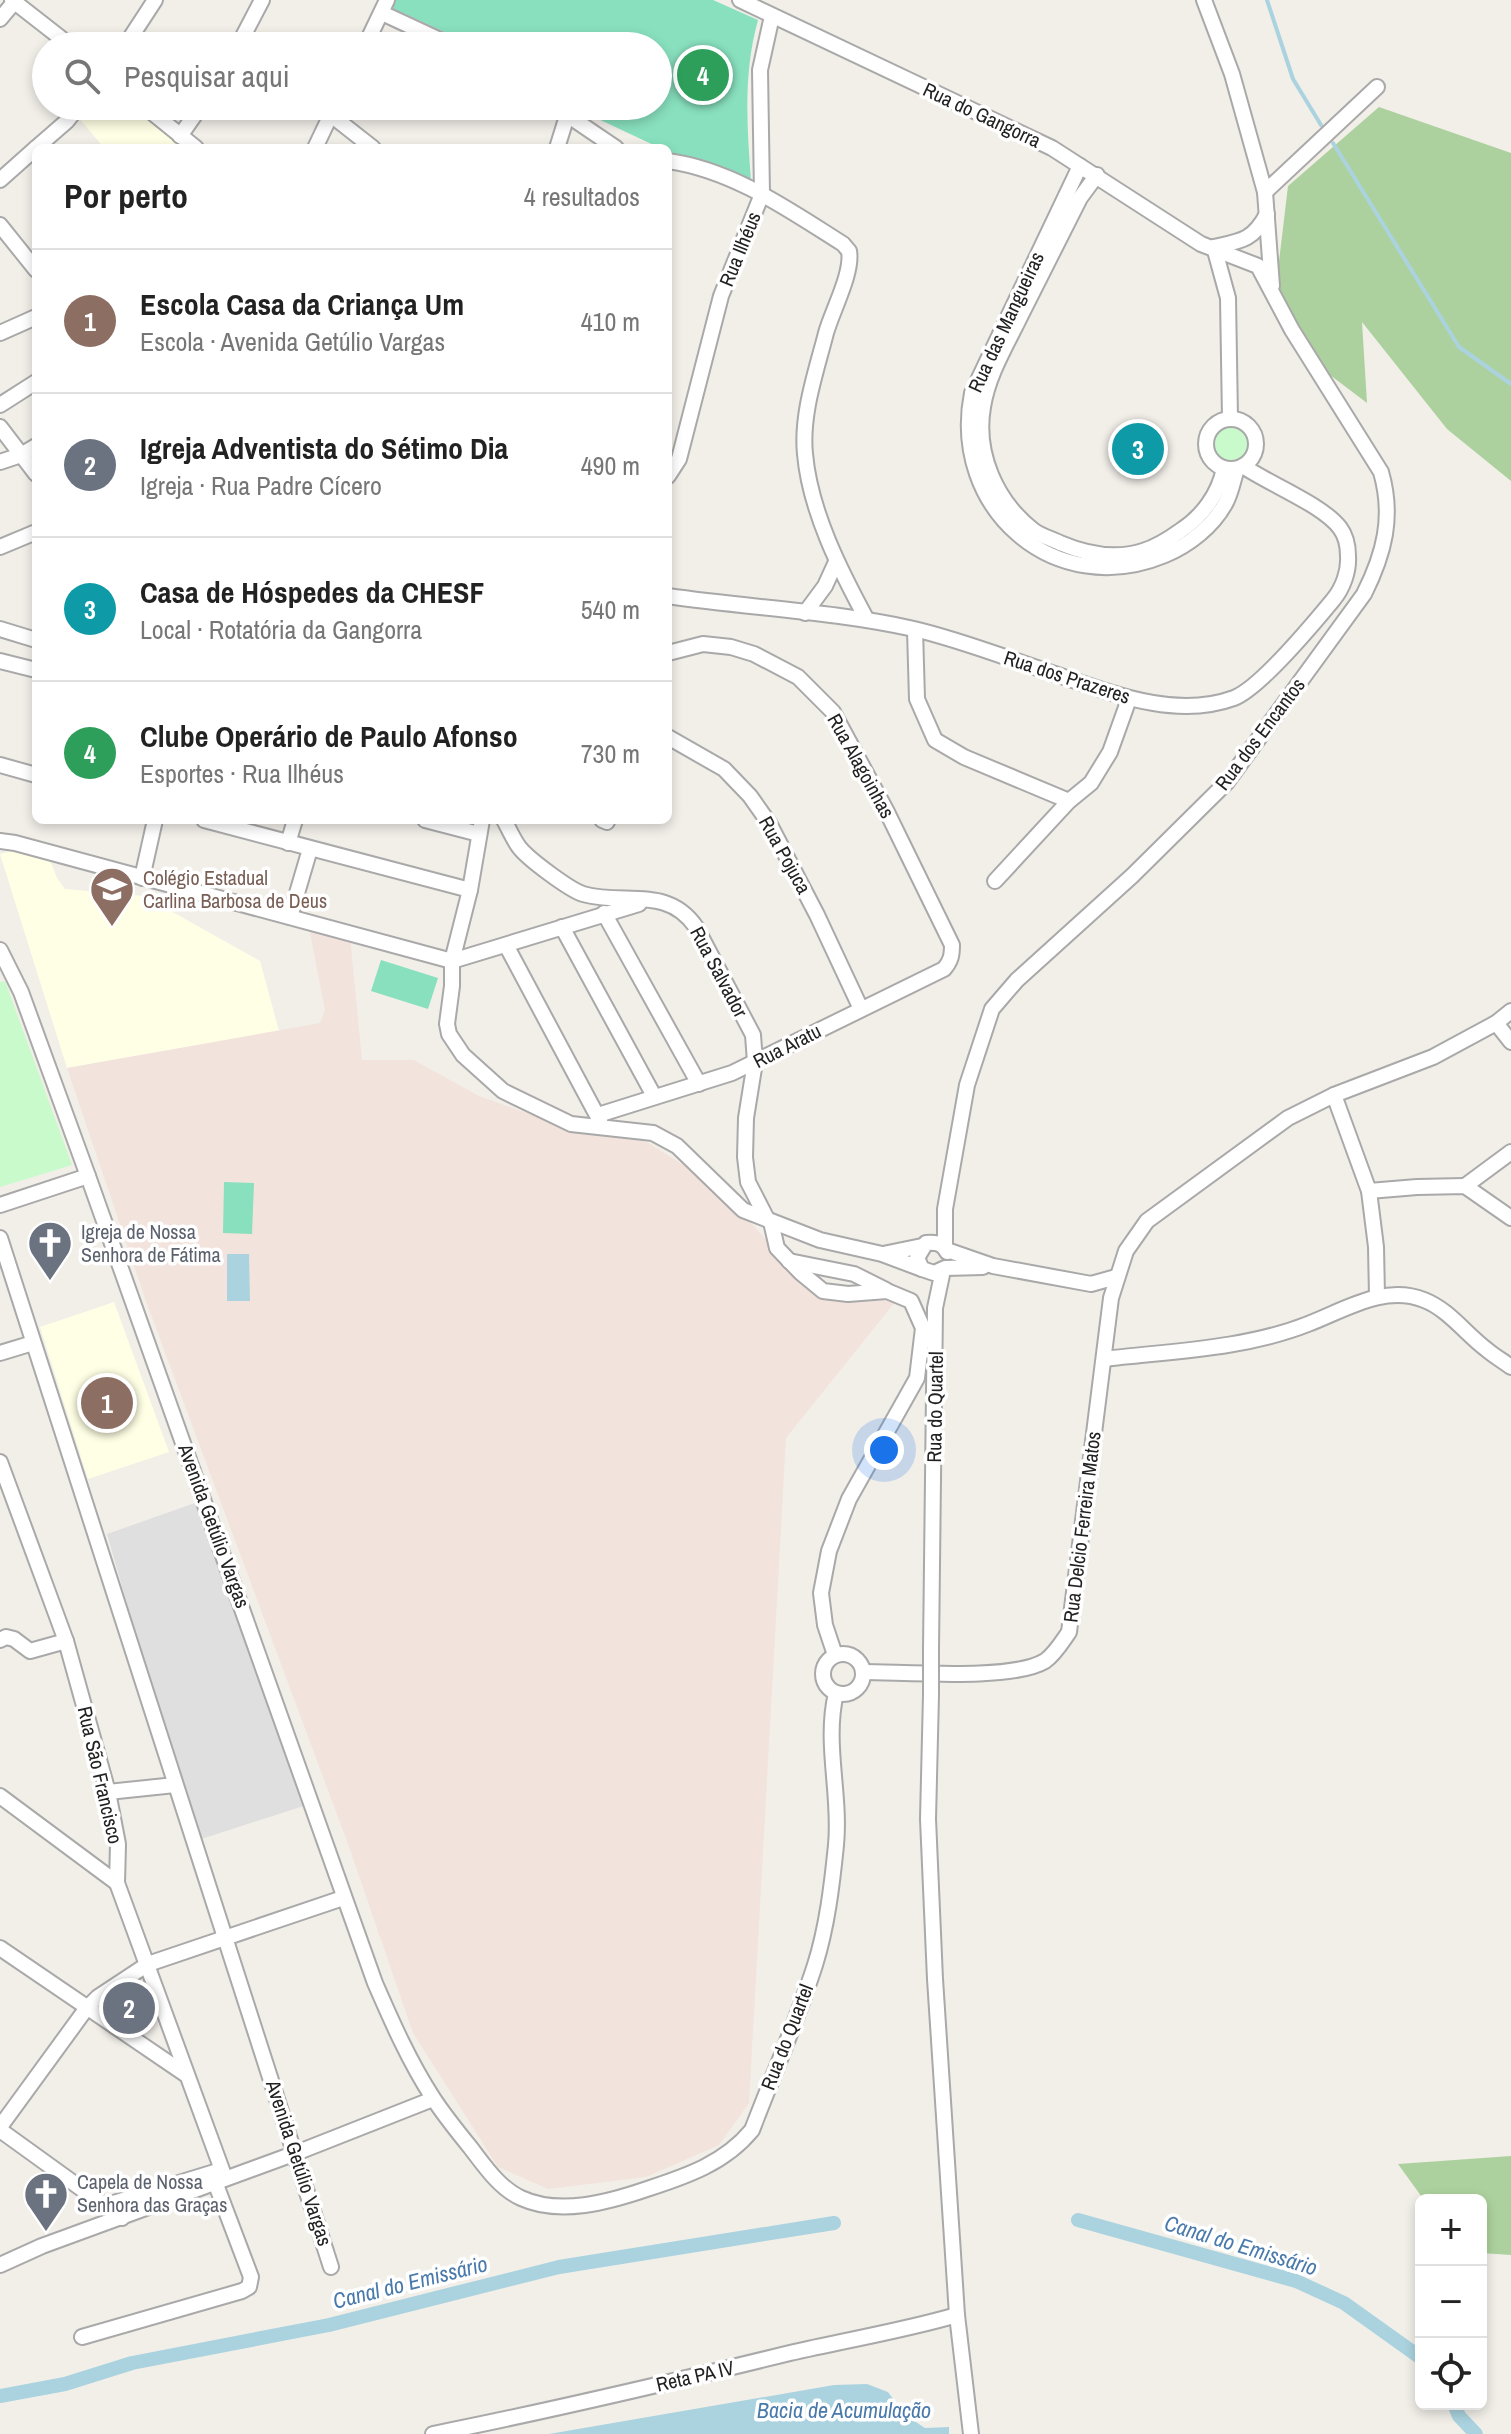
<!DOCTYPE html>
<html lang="pt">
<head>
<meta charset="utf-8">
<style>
  :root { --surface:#fff; --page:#f6f6f6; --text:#222; --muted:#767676; --line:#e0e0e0; --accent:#2563eb }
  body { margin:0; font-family:"Archivo Narrow",sans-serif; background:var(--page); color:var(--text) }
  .controls { position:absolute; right:24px; bottom:24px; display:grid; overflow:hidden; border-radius:12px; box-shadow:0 4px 12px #0003 }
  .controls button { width:72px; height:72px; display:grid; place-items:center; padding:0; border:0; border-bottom:2px solid var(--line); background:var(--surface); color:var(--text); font:40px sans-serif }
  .you { position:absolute; left:884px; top:1450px; width:28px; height:28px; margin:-20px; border:6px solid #fff; border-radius:50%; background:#1a73e8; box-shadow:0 0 0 12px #1a73e833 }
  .badge { display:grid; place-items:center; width:52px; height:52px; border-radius:50%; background:var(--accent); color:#fff; font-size:26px; font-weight:700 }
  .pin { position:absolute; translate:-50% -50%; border:4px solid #fff; box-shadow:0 2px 8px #0006 }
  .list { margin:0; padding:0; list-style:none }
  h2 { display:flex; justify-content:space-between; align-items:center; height:104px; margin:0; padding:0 32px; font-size:34px }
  h2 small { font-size:26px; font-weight:400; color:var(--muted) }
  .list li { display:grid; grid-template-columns:52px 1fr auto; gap:24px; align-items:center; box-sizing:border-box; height:144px; padding:0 32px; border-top:2px solid var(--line) }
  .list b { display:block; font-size:30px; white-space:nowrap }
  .list p { margin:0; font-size:26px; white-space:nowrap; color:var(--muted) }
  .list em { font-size:26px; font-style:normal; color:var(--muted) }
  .icon { flex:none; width:44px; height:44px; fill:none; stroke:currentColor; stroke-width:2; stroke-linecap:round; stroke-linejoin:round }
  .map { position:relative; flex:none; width:1511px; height:2434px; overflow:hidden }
  .search { position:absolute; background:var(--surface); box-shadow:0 4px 12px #0003; left:32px; top:32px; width:640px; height:88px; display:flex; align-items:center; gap:20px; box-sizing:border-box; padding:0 28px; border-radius:44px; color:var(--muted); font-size:30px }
  .panel { position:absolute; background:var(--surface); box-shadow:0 4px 12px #0003; left:32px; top:144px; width:640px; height:680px; border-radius:12px }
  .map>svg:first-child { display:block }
  .residential { fill:#e0dfdf }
  .education { fill:#ffffe5 }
  .military { fill:#f3e3dd }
  .forest { fill:#add19e }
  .park { fill:#c8facc }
  .pitch { fill:#88e0be }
  .water { fill:#aad3df }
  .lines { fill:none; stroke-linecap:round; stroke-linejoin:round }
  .stream { stroke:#aad3df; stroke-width:4 }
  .canal { stroke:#aad3df; stroke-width:14 }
  .minor-casing { stroke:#a9a9a9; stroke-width:18 }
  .minor { stroke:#fff; stroke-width:14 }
  .minor-bridge-casing { stroke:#a9a9a9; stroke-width:18; stroke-linecap:butt }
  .minor-bridge { stroke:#fff; stroke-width:14 }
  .labels { text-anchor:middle; stroke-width:7; stroke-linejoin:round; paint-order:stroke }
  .street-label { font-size:20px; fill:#222; stroke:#fff }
  .education-label { font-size:20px; fill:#785e54; stroke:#fff; text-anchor:start }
  .worship-label { font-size:20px; fill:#5b616d; stroke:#fff; text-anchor:start }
  .water-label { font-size:22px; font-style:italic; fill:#4a7aab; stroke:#fff }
</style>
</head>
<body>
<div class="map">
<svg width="1511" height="2434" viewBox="0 0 1511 2434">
  <rect width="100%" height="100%" fill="#f2efe9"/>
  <polygon class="residential" points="195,1503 313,1803 195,1841 107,1534"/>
  <g class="education">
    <polygon points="93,106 137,106 191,148 104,148 79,118"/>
    <polygon points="22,848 49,858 57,878 65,889 144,896 260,961 279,1031 67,1068 0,854"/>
    <polygon points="114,1302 169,1452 88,1479 40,1327"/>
  </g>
  <polygon class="military" points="309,928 350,936 362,1060 414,1060 479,1096 555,1123 647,1142 694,1172 753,1225 796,1274 820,1295 895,1302 786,1438 749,2103 719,2145 646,2177 548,2189 498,2167 413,2033 348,1844 147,1304 67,1068 320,1023 325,1010"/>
  <g class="forest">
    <polygon points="1379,107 1511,153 1511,481 1447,429 1362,322 1367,403 1330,375 1275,295 1288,186"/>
    <polygon points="1511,2156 1511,2255 1481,2253 1481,2200 1424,2200 1398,2164"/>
  </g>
  <g class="park">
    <circle cx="1231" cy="443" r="23"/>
    <polygon points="5,981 72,1165 0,1187 0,982"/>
  </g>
  <g class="pitch">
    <path d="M396,0H713L758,20C743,74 747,126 751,181L668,151V148H660L594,117V106H658V46H475L392,8Z"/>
    <polygon points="381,960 438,978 428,1009 371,991"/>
    <polygon points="224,1182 254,1183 252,1234 223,1233"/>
  </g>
  <g class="water">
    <polygon points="227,1254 249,1254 250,1301 227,1301"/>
    <polygon points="867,2384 888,2392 905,2415 925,2428 949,2427 949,2434 549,2434 834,2385"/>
  </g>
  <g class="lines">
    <g class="stream">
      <polyline points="1267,0 1293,79 1321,125"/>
      <polyline points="1333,143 1459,347 1511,384"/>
    </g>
    <g class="canal">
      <polyline points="1078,2220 1296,2281 1344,2303 1421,2358"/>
      <polyline points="0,2396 65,2384 132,2363 329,2325 559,2267 834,2223"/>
      <polyline points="1454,2404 1459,2416 1476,2434"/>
    </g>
    <g class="minor-casing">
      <g id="minor">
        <polyline points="12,0 71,46"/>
        <path d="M740,0L1052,148L1201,244L1258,266L1292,330L1381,472C1394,517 1384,554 1364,594L1227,782L1132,876L1017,980L992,1009L967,1085L945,1209V1247"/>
        <polyline points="1204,0 1232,74 1265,192 1272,286"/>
        <polyline points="382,13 453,46"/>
        <polyline points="0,19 16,0"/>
        <polyline points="125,46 155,0"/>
        <polyline points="238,46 262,0"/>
        <polyline points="365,46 387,0"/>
        <polyline points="144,106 196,148"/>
        <polyline points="554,106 616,148"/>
        <polyline points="331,115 373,148"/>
        <polyline points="180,136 201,106"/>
        <polyline points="36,148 67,121 79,106"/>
        <polyline points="315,148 335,106"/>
        <polyline points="557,148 567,116"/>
        <path d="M668,161C733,170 789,210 843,244L849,251C853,273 832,311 826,333C816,372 801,414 805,454C810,511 840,570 867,620"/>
        <path d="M1080,166L972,393C949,509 1055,601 1165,555C1189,545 1212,527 1225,504C1231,494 1233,480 1237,469"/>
        <path d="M1097,175L1080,198C1060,238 1040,278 1020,317C1006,346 988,375 983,407C975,453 996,501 1033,530C1041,536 1052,539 1060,543C1086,554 1115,560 1143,551C1156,547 1169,539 1180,531C1202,517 1219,494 1224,468"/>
        <polyline points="0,180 36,148"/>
        <polyline points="1265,192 1377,87"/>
        <polyline points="0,225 36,270"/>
        <polyline points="1214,247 1228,298 1230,418"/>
        <path d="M1214,247C1242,241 1253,240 1267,214"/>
        <polyline points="0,333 36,317"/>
        <polyline points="0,405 36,382"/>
        <circle cx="1231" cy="444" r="25"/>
        <polyline points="0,427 36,474"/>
        <polyline points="0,462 21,455 36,446"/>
        <polyline points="668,476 679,459 721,296 762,194 760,70 772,16"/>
        <polyline points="0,547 36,532"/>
        <path d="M668,596C750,608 833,611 914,629C961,640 1006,658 1052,673C1109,692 1174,720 1234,698C1260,688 1314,623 1333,600C1343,588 1349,571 1348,556C1348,546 1346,536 1340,528C1323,505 1269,484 1243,466"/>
        <polyline points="805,613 825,586 836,562"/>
        <polyline points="0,629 36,640"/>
        <polyline points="915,630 917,699 935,740 964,757 1069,801"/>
        <polyline points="0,661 36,670"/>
        <polyline points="668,737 724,769 750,796 769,823 817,915 861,1009"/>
        <polyline points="0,765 36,775"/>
        <polyline points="204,820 470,890"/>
        <polyline points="425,820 479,834"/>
        <polyline points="482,820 470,890 452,961 452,986 447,1024 449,1034 463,1055 503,1091 571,1124 653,1133 677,1146 743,1210 820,1240 882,1254 922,1269"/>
        <path d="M504,820C509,829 513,839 519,847C528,859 570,890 583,894C625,906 667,885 696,927L753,1035L755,1062L746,1118L745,1157L748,1182L767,1219"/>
        <polyline points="602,820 607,822"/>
        <polyline points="0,841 15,843 452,961"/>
        <polyline points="288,843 295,820"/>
        <polyline points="142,878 155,820"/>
        <polyline points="995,881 1069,801 1091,783 1110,752 1129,699"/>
        <polyline points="604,913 699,1084"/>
        <polyline points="290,917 310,849"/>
        <polyline points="562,927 654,1096"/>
        <polyline points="506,945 600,1121"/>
        <path d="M0,950L21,992L88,1176L375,1983C392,2022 409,2061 433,2098C444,2115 457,2131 470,2147C484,2165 499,2188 521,2198C560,2216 609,2202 647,2189C687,2176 725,2163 752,2130C773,2075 797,2021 815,1965C827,1927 832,1885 836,1845C841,1794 824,1744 836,1693"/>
        <polyline points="452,961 639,904"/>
        <polyline points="1496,1023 1511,1042"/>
        <polyline points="1334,1095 1369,1191 1376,1247 1377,1296"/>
        <path d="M598,1115L732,1073L944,969C951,961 952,955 952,945L886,810L833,712L798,677L754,654L731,647L703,644L668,653"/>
        <polyline points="1465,1186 1511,1152"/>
        <polyline points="1369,1191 1417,1187 1465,1186 1511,1218"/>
        <polyline points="0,1205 88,1176"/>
        <polyline points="771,1222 777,1248 800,1272 823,1291 848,1294 887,1291 911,1301 923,1328 917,1378 849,1499 829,1551 821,1593 825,1625 835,1655"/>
        <polyline points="0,1238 331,2267"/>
        <polyline points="947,1250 993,1266 1091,1284 1116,1277"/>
        <path d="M947,1252C943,1243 935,1242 926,1243L917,1258L922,1269L934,1273L945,1268L983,1267"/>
        <polyline points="883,1254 922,1246"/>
        <polyline points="789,1261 854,1274 886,1290"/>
        <polyline points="0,1353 33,1343"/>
        <path d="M1104,1359C1171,1351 1245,1349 1308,1324C1345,1310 1384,1284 1424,1300C1448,1309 1466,1334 1486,1349C1494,1356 1503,1361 1511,1367"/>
        <polyline points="0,1462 66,1641 108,1792 118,1844 117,1883 225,2178"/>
        <polyline points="0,1640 6,1637 14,1639 30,1651 66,1641"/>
        <polyline points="931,1649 935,1308 943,1270"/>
        <circle cx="843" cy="1674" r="20"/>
        <path d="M863,1672C905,1672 1012,1681 1045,1661C1055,1654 1062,1642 1069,1632L1111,1298L1126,1251L1147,1221L1288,1118L1334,1095L1433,1057L1496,1023L1511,1011"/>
        <polyline points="931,1695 928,1819 935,1979 957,2315 971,2434"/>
        <polyline points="108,1792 175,1785"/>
        <polyline points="0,1796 117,1883"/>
        <polyline points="0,1948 185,2074"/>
        <polyline points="0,2127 86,2009 98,1997 148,1964 343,1898"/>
        <polyline points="0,2130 122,2218"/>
        <polyline points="107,2205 221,2170"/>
        <polyline points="0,2265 42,2246 296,2153 433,2099"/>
        <polyline points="82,2337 242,2291 249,2287 251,2277 215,2182"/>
        <path d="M433,2434C553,2410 672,2382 790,2353C846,2340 902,2331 957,2315"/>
      </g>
    </g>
    <use href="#minor" class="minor"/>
    <g class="minor-bridge-casing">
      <polyline id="minor-bridge" points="931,1649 931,1695"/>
    </g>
    <use href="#minor-bridge" class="minor-bridge"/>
  </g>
  <defs>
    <g id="school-pin" transform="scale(2.3)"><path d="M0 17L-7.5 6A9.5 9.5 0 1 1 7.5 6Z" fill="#8d6e63" stroke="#fff"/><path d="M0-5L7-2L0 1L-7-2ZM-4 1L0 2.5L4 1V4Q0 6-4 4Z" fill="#fff"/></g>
    <g id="church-pin" transform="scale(2.3)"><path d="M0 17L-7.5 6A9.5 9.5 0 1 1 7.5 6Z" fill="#6b7280" stroke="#fff"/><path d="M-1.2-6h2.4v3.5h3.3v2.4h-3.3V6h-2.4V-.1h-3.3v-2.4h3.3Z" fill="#fff"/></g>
  </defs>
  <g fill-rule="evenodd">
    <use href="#school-pin" x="112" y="889"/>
    <use href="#church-pin" x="50" y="1243"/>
    <use href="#church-pin" x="46" y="2194"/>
  </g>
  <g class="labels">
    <g class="street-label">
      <text transform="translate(982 115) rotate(25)" y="7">Rua do Gangorra</text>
      <text transform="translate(740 249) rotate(-68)" y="7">Rua Ilhéus</text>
      <text transform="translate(1006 322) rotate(-65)" y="7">Rua das Mangueiras</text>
      <text transform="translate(1067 677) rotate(18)" y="7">Rua dos Prazeres</text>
      <text transform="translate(1260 734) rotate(-53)" y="7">Rua dos Encantos</text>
      <text transform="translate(861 766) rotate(61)" y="7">Rua Alagoinhas</text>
      <text transform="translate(785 855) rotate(61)" y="7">Rua Pojuca</text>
      <text transform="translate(719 972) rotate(62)" y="7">Rua Salvador</text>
      <text transform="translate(787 1046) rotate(-27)" y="7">Rua Aratu</text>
      <text transform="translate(935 1407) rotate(-89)" y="7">Rua do Quartel</text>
      <text transform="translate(214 1526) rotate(70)" y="7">Avenida Getúlio Vargas</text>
      <text transform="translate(1082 1527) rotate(-83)" y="7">Rua Delcio Ferreira Matos</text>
      <text transform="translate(100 1775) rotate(77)" y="7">Rua São Francisco</text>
      <text transform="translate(787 2037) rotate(-69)" y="7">Rua do Quartel</text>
      <text transform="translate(299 2163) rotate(72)" y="7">Avenida Getúlio Vargas</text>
      <text transform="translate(695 2376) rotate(-13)" y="7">Reta PA IV</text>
    </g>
    <g class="education-label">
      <text x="143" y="885">Colégio Estadual<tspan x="143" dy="23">Carlina Barbosa de Deus</tspan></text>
    </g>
    <g class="worship-label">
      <text x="81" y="1239">Igreja de Nossa<tspan x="81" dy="23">Senhora de Fátima</tspan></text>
      <text x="77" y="2189">Capela de Nossa<tspan x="77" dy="23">Senhora das Graças</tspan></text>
    </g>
    <g class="water-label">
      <text transform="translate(1241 2245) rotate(17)" y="8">Canal do Emissário</text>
      <text transform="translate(410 2282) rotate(-14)" y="8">Canal do Emissário</text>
      <text x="844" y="2418">Bacia de Acumulação</text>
    </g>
  </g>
</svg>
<div class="controls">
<button>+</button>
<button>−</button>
<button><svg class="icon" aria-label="locate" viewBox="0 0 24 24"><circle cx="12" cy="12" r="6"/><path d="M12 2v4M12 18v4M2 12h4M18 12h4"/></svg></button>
</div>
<div class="you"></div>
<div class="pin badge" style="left:107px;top:1403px;background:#8d6e63">1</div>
<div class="pin badge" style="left:129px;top:2008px;background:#6b7280">2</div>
<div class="pin badge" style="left:1138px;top:449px;background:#0f9aa8">3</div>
<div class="pin badge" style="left:703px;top:75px;background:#2e9e5b">4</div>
<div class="search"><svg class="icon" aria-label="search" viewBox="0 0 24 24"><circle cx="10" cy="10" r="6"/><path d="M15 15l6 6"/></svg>Pesquisar aqui</div>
<section class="panel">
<h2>Por perto<small>4 resultados</small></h2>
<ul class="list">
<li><span class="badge" style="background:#8d6e63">1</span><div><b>Escola Casa da Criança Um</b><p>Escola · Avenida Getúlio Vargas</p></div><em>410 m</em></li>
<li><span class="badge" style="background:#6b7280">2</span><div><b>Igreja Adventista do Sétimo Dia</b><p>Igreja · Rua Padre Cícero</p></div><em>490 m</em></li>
<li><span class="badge" style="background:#0f9aa8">3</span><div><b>Casa de Hóspedes da CHESF</b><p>Local · Rotatória da Gangorra</p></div><em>540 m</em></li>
<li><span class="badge" style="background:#2e9e5b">4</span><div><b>Clube Operário de Paulo Afonso</b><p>Esportes · Rua Ilhéus</p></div><em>730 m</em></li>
</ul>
</section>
</div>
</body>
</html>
